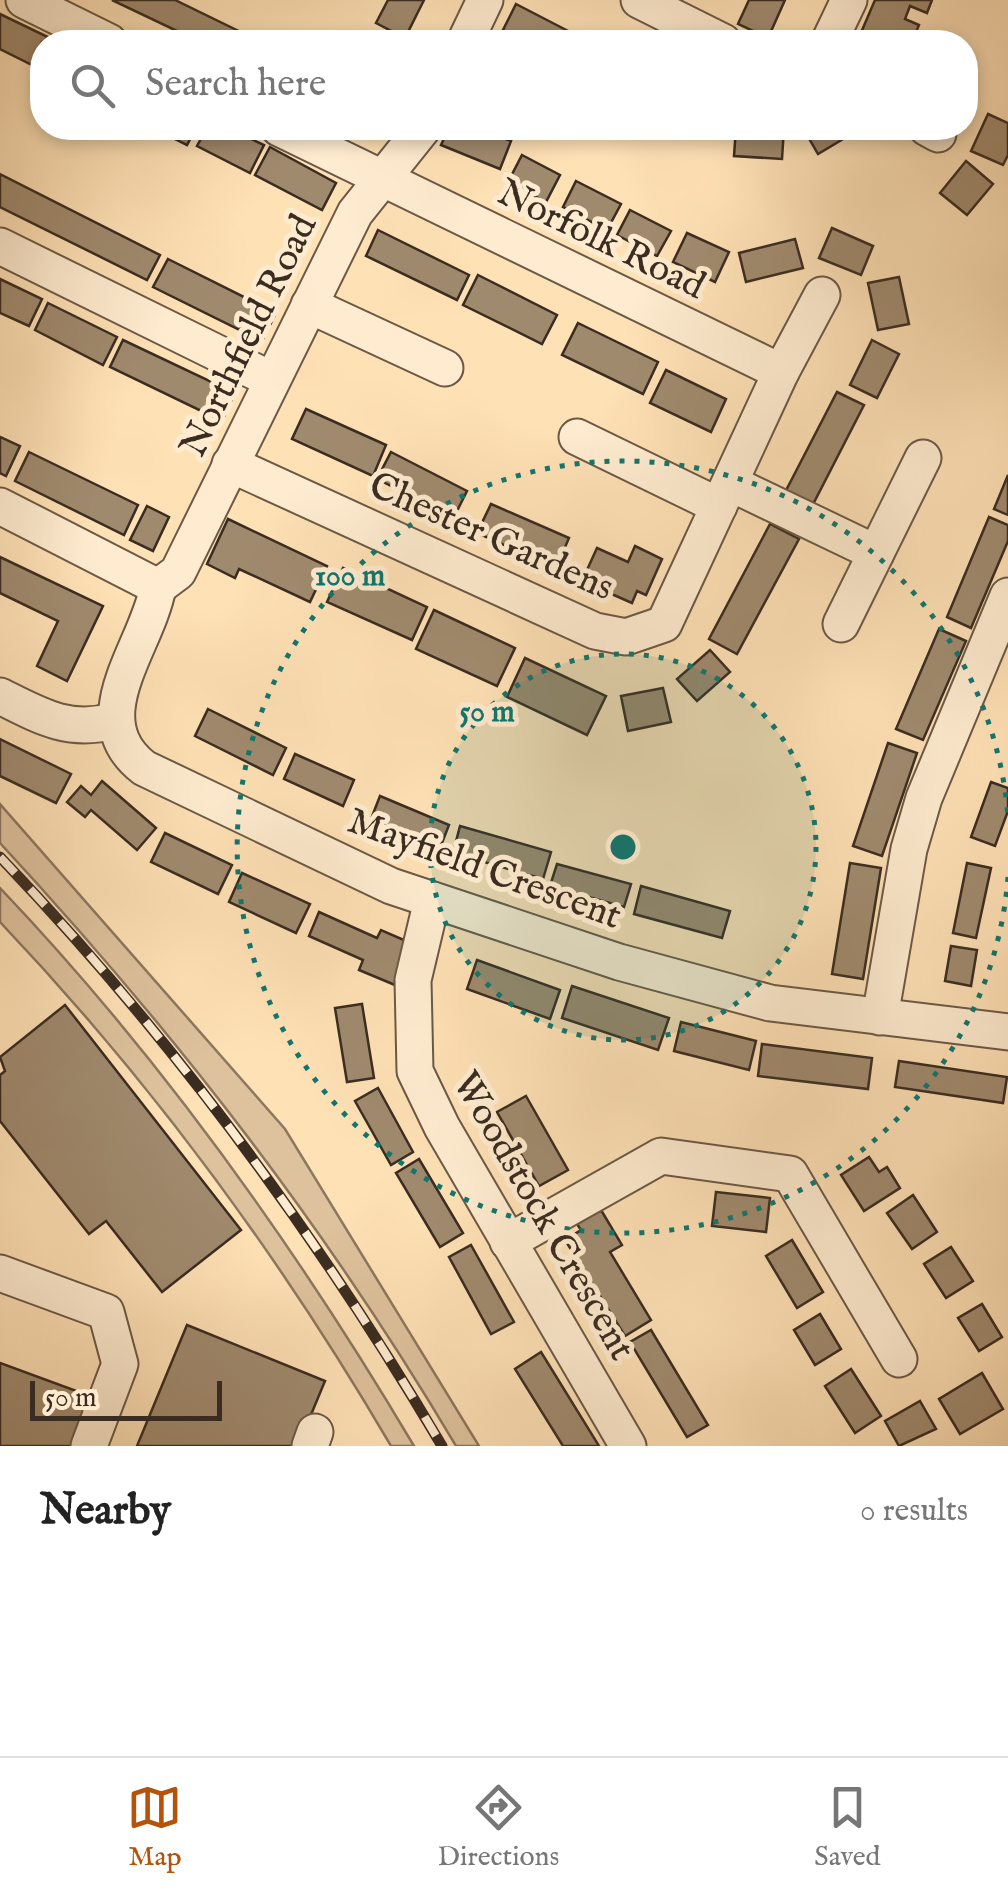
<!DOCTYPE html>
<html lang="en">
<head>
<meta charset="utf-8">
<style>
  :root { --surface:#fff; --page:#f6f6f6; --text:#222; --muted:#767676; --line:#e0e0e0; --accent:#b45309 }
  body { margin:0; font-family:"IM FELL English",serif; background:var(--page); color:var(--text) }
  .scale { position:absolute; left:30px; bottom:25px; width:192px; box-sizing:border-box; padding-left:10px; border:5px solid #3a2c21; border-top:0; font-size:28px; line-height:35px; white-space:nowrap; color:#3a2c21; -webkit-text-stroke:8px #ffecd0; paint-order:stroke }
  .list { margin:0; padding:0; list-style:none }
  h2 { display:flex; justify-content:space-between; align-items:center; height:130px; margin:0; padding:0 40px; font-size:42px }
  h2 small { font-size:32px; font-weight:400; color:var(--muted) }
  .icon { flex:none; width:55px; height:55px; fill:none; stroke:currentColor; stroke-width:2; stroke-linecap:round; stroke-linejoin:round }
  .map { position:relative; flex:none; width:1008px; height:1446px; overflow:hidden }
  .search { position:absolute; background:var(--surface); box-shadow:0 5px 15px #0003; left:30px; right:30px; top:30px; height:110px; display:flex; align-items:center; gap:25px; box-sizing:border-box; padding:0 35px; border-radius:40px; color:var(--muted); font-size:38px }
  .sheet { height:310px; background:var(--surface) }
  nav { display:flex; justify-content:space-around; align-items:center; box-sizing:border-box; height:140px; border-top:2px solid var(--line); background:var(--surface); font-size:28px; color:var(--muted) }
  nav a { display:grid; justify-items:center; gap:5px }
  nav .on { color:var(--accent) }
  .map>svg:first-child { display:block }
  .green { fill:#dec29d; stroke:#8c775f; stroke-width:2.5 }
  .building { fill:#a08a6e; stroke:#3a2c21; stroke-width:2.5 }
  .lines { fill:none; stroke-linecap:round; stroke-linejoin:round }
  .minor-casing { stroke:#6b5946; stroke-width:39 }
  .minor { stroke:#ffecd0; stroke-width:35 }
  .rail-casing { stroke:#3a2c21; stroke-width:11 }
  .rail { stroke:#ffecd0; stroke-width:8; stroke-dasharray:22; stroke-linecap:butt }
  .ring { fill:none; stroke:#0f766e; stroke-width:5; stroke-dasharray:5 10 }
  .labels { text-anchor:middle; stroke-width:10; stroke-linejoin:round; paint-order:stroke }
  .street-label { font-size:38px; fill:#3a2c21; stroke:#ffecd0 }
  .centre { fill:#0f766e; stroke:#ffecd0; stroke-width:5 }
  .ring-label { font-size:30px; text-anchor:middle; font-weight:bold; fill:#0f766e; stroke:#ffecd0; stroke-width:10; stroke-linejoin:round; paint-order:stroke }
</style>
</head>
<body>
<div class="map">
<svg width="1008" height="1446" viewBox="0 0 1008 1446">
  <rect width="100%" height="100%" fill="#ffe1b6"/>
  <filter id="stains"><feTurbulence type="fractalNoise" baseFrequency=".002" numOctaves="4"/><feColorMatrix values="0 0 0 0 .2 0 0 0 0 .09 0 0 0 0 .02 0 0 0 .5 -.17"/></filter>
  <radialGradient id="worn" r=".72"><stop offset=".6" stop-color="#630" stop-opacity="0"/><stop offset="1" stop-color="#630" stop-opacity=".3"/></radialGradient>
  <g class="green">
    <path d="M0,804L285,1129L479,1446H456C325,1225 174,1031 0,843Z"/>
    <path d="M0,888C160,1056 296,1247 414,1446H391C281,1258 150,1080 0,922Z"/>
  </g>
  <g class="building">
    <polygon points="112,0 175,0 251,37 249,42 200,42"/>
    <polygon points="388,0 424,0 405,38 376,23"/>
    <polygon points="749,0 785,0 768,38 738,24"/>
    <polygon points="875,0 932,0 927,13 910,6 905,19 919,25 912,42 857,42"/>
    <polygon points="516,4 570,32 565,42 527,42 503,30"/>
    <polygon points="0,14 58,42 42,42 42,70 0,49"/>
    <polygon points="988,114 1008,123 1008,155 1003,165 971,151"/>
    <polygon points="153,128 196,128 187,145"/>
    <polygon points="207,128 228,128 264,145 250,173 197,146"/>
    <polygon points="449,128 477,128 511,141 500,169 441,145"/>
    <polygon points="736,128 784,128 782,159 734,156"/>
    <polygon points="803,128 850,128 853,133 818,154"/>
    <polygon points="270,147 336,183 322,210 255,175"/>
    <polygon points="522,155 560,175 546,202 508,182"/>
    <polygon points="966,161 993,184 967,215 940,193"/>
    <polygon points="0,174 160,255 147,280 0,207"/>
    <polygon points="576,181 621,204 607,230 563,207"/>
    <polygon points="630,210 671,231 657,256 617,235"/>
    <polygon points="832,228 873,246 861,275 819,258"/>
    <polygon points="378,230 469,275 457,300 366,256"/>
    <polygon points="687,233 729,252 715,282 673,262"/>
    <polygon points="795,239 803,268 746,282 739,253"/>
    <polygon points="168,259 276,313 262,341 153,287"/>
    <polygon points="478,275 557,315 542,344 463,305"/>
    <polygon points="899,277 909,324 878,330 868,283"/>
    <polygon points="0,279 42,299 29,326 0,313"/>
    <polygon points="48,303 117,337 103,365 35,330"/>
    <polygon points="578,323 658,362 643,394 562,355"/>
    <polygon points="123,340 235,393 222,421 110,367"/>
    <polygon points="872,340 899,354 877,398 850,385"/>
    <polygon points="666,370 726,399 711,432 650,403"/>
    <polygon points="837,392 864,405 806,518 779,504"/>
    <polygon points="306,409 386,445 373,476 292,439"/>
    <polygon points="0,437 20,446 6,476 0,473"/>
    <polygon points="29,452 138,505 124,535 15,481"/>
    <polygon points="391,452 467,491 454,517 377,479"/>
    <polygon points="1008,475 1008,515 994,509"/>
    <polygon points="491,504 569,538 556,568 477,533"/>
    <polygon points="147,506 169,517 153,551 130,540"/>
    <polygon points="989,517 1008,525 1008,541 971,628 947,617"/>
    <polygon points="228,519 327,566 310,602 239,569 235,578 207,564"/>
    <polygon points="770,524 799,539 737,654 709,639"/>
    <polygon points="635,546 662,559 646,595 637,591 632,603 582,581 597,548 628,562"/>
    <polygon points="0,557 103,606 67,681 37,666 58,621 0,593"/>
    <polygon points="343,568 427,607 412,640 327,602"/>
    <polygon points="434,610 515,648 497,686 416,649"/>
    <polygon points="939,629 966,641 923,740 896,729"/>
    <polygon points="710,650 730,672 697,701 677,679"/>
    <polygon points="525,658 606,696 587,735 507,697"/>
    <polygon points="663,688 671,722 628,731 621,696"/>
    <polygon points="208,709 286,748 273,775 195,736"/>
    <polygon points="0,739 71,774 56,803 0,776"/>
    <polygon points="888,743 917,753 882,856 853,846"/>
    <polygon points="295,754 354,780 343,806 284,779"/>
    <polygon points="102,781 156,828 137,850 91,810 85,817 67,802 81,786 91,795"/>
    <polygon points="991,782 1008,788 1008,811 995,846 971,837"/>
    <polygon points="380,796 449,825 440,848 371,819"/>
    <polygon points="460,826 551,852 543,879 453,853"/>
    <polygon points="165,833 232,865 218,894 151,862"/>
    <polygon points="850,863 881,868 863,979 832,974"/>
    <polygon points="967,863 991,868 976,938 953,933"/>
    <polygon points="557,864 631,884 624,907 550,886"/>
    <polygon points="242,873 310,904 296,933 229,902"/>
    <polygon points="641,886 730,911 722,938 634,914"/>
    <polygon points="319,912 377,938 381,930 413,944 395,985 359,970 363,960 309,936"/>
    <polygon points="951,946 977,950 971,986 945,981"/>
    <polygon points="477,960 560,990 550,1019 467,989"/>
    <polygon points="572,986 669,1018 658,1050 562,1018"/>
    <polygon points="362,1004 374,1078 347,1082 335,1008"/>
    <polygon points="65,1005 241,1230 162,1292 106,1221 89,1234 0,1121 0,1075 5,1071 0,1057"/>
    <polygon points="681,1022 756,1041 749,1070 674,1051"/>
    <polygon points="762,1044 872,1058 868,1089 758,1076"/>
    <polygon points="899,1061 1007,1077 1003,1103 895,1087"/>
    <polygon points="378,1088 413,1152 391,1165 355,1101"/>
    <polygon points="526,1096 568,1170 539,1186 497,1112"/>
    <polygon points="869,1157 879,1172 887,1167 900,1188 864,1211 841,1175"/>
    <polygon points="419,1159 463,1233 440,1247 396,1173"/>
    <polygon points="716,1192 770,1198 766,1232 712,1226"/>
    <polygon points="913,1195 937,1232 912,1249 887,1213"/>
    <polygon points="601,1210 622,1245 610,1252 651,1320 625,1336 565,1240 581,1230 577,1224"/>
    <polygon points="792,1240 823,1292 797,1308 766,1256"/>
    <polygon points="471,1245 514,1322 491,1334 449,1257"/>
    <polygon points="951,1247 973,1281 946,1298 924,1264"/>
    <polygon points="982,1304 1002,1337 979,1351 958,1318"/>
    <polygon points="820,1314 841,1349 815,1365 794,1330"/>
    <polygon points="187,1325 325,1381 298,1446 137,1446"/>
    <polygon points="651,1330 708,1425 687,1437 630,1342"/>
    <polygon points="541,1352 599,1446 563,1446 515,1369"/>
    <polygon points="0,1363 90,1396 71,1446 0,1446"/>
    <polygon points="851,1369 881,1416 855,1433 825,1386"/>
    <polygon points="982,1373 1003,1409 960,1434 939,1399"/>
    <polygon points="920,1401 936,1429 899,1446 885,1421"/>
  </g>
  <g class="lines">
    <g class="minor-casing">
      <g id="minor">
        <polyline points="24,0 109,42"/>
        <polyline points="639,0 723,42"/>
        <polyline points="465,42 485,0"/>
        <polyline points="829,42 849,0"/>
        <polyline points="279,128 781,372"/>
        <polyline points="927,128 938,134"/>
        <polyline points="0,246 272,380"/>
        <polyline points="309,305 445,368"/>
        <polyline points="577,437 719,506"/>
        <polyline points="230,464 595,631 626,637 664,624 781,372 822,295"/>
        <polyline points="730,483 876,553"/>
        <polyline points="0,506 158,587"/>
        <path d="M158,587C147,648 80,718 144,768L391,886L619,962L770,1003L1008,1032"/>
        <polyline points="158,587 178,572 355,213 423,128"/>
        <polyline points="841,624 923,458"/>
        <path d="M0,696C40,716 68,733 113,721"/>
        <polyline points="432,900 413,980 415,1071 442,1127 628,1446"/>
        <polyline points="880,1017 909,849 924,798 1008,596"/>
        <polyline points="508,1242 661,1156 790,1174 899,1359"/>
        <polyline points="0,1273 106,1312 120,1364 89,1446"/>
        <polyline points="310,1446 315,1432"/>
      </g>
    </g>
    <use href="#minor" class="minor"/>
    <g class="rail-casing">
      <path id="rail" d="M0,857C170,1035 317,1234 442,1446"/>
    </g>
    <use href="#rail" class="rail"/>
  </g>
  <circle cx="623" cy="847" r="193" fill="#0f766e" fill-opacity=".12"/>
  <g class="ring">
    <circle cx="623" cy="847" r="193"/>
    <path d="M1008 877A386 386 0 1 1 1008 817"/>
  </g>
  <g class="labels">
    <g class="street-label">
      <text transform="translate(602 238) rotate(26)" y="13">Norfolk Road</text>
      <text transform="translate(247 335) rotate(-64)" y="13">Northfield Road</text>
      <text transform="translate(492 535) rotate(24)" y="13">Chester Gardens</text>
      <text transform="translate(485 867) rotate(20)" y="13">Mayfield Crescent</text>
      <text transform="translate(545 1215) rotate(60)" y="13">Woodstock Crescent</text>
    </g>
  </g>
  <circle cx="623" cy="847" r="15" class="centre"/>
  <g class="ring-label">
    <text x="350" y="585">100 m</text>
    <text x="487" y="721">50 m</text>
  </g>
  <rect width="100%" height="100%" filter="url(#stains)"/>
  <rect width="100%" height="100%" fill="url(#worn)"/>
</svg>
<div class="scale">50 m</div>
<div class="search"><svg class="icon" aria-label="search" viewBox="0 0 24 24"><circle cx="10" cy="10" r="6"/><path d="M15 15l6 6"/></svg>Search here</div>
</div>
<section class="sheet">
<h2>Nearby<small>0 results</small></h2>
<ul class="list">
</ul>
</section>
<nav>
<a class="on"><svg class="icon" aria-label="map" viewBox="0 0 24 24"><path d="M3 6l6-2 6 2 6-2v14l-6 2-6-2-6 2zM9 4v14M15 6v14"/></svg>Map</a>
<a><svg class="icon" aria-label="directions" viewBox="0 0 24 24"><path d="M12 3l9 9-9 9-9-9zM9 14v-3h6M13 9l2 2-2 2"/></svg>Directions</a>
<a><svg class="icon" aria-label="saved" viewBox="0 0 24 24"><path d="M7 4h10v16l-5-4-5 4z"/></svg>Saved</a>
</nav>
</body>
</html>
